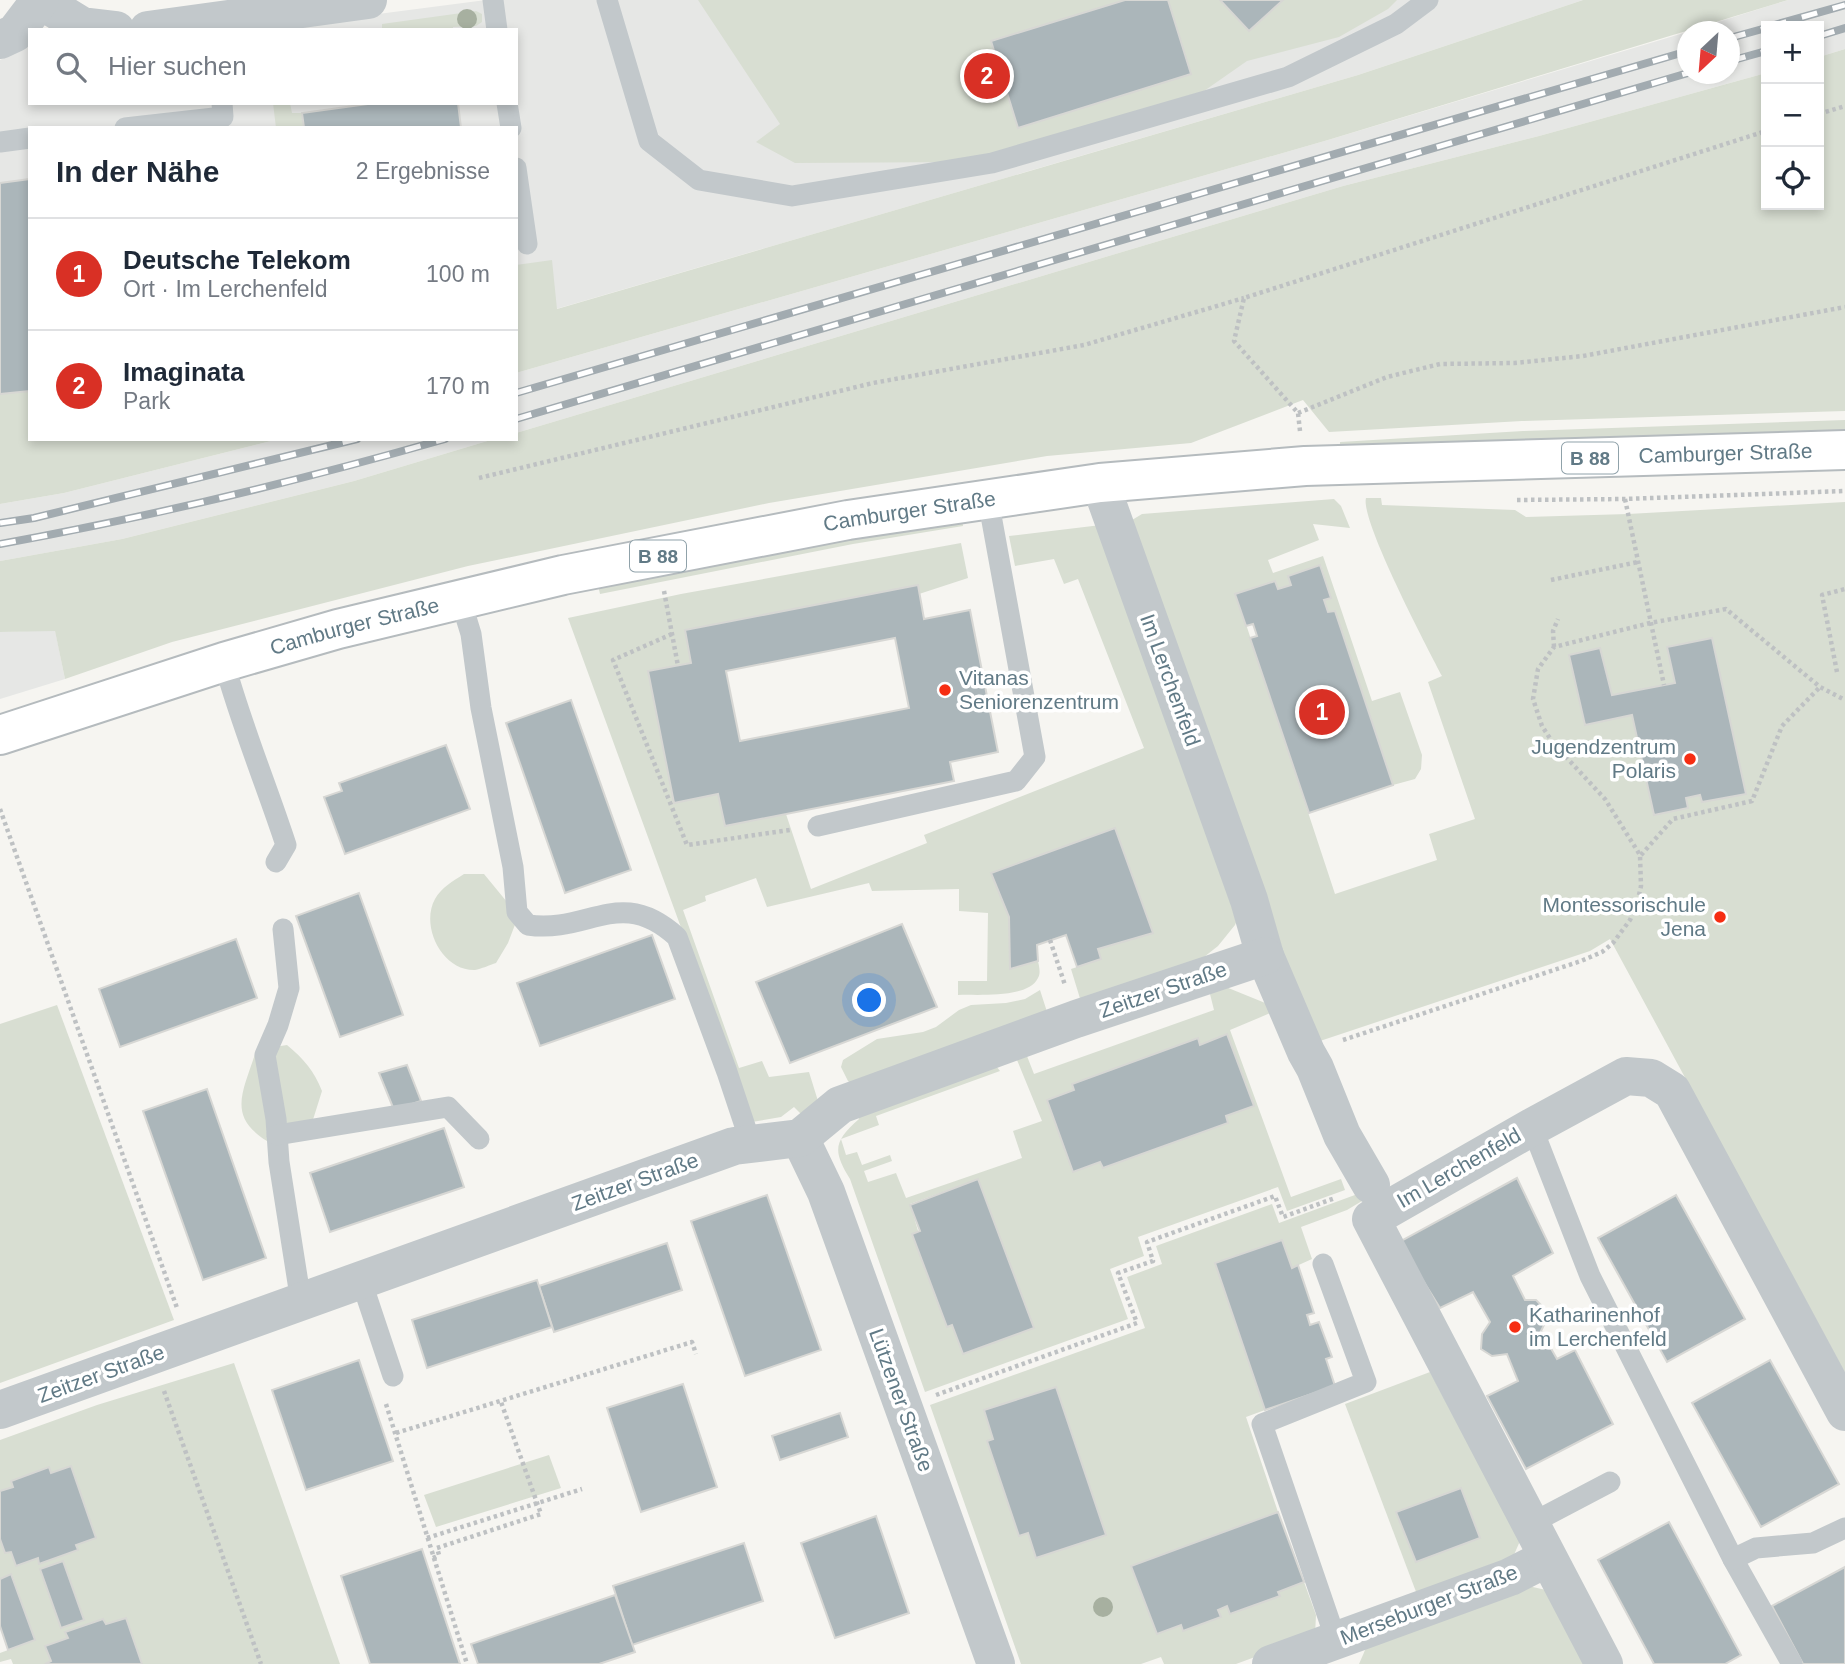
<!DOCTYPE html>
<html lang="de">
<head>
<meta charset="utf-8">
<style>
  :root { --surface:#fff; --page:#f2f2f3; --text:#1f2937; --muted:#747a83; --line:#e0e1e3; --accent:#d93025 }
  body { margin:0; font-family:Arial,sans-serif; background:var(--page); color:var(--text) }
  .controls { position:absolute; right:21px; top:21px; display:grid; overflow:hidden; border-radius:0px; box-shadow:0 4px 10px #0003 }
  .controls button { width:63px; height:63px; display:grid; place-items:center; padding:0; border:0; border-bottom:2px solid var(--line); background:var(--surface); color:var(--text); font:35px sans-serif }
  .compass { position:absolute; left:1677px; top:21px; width:63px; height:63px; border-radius:50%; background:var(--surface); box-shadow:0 4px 10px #0003; rotate:206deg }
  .you { position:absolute; left:870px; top:1001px; width:24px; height:24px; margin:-18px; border:5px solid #fff; border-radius:50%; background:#1a73e8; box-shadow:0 0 0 10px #1a73e833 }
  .badge { display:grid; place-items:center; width:46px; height:46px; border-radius:50%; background:var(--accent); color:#fff; font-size:23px; font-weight:700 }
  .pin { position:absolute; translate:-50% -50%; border:4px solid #fff; box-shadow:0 2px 7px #0006 }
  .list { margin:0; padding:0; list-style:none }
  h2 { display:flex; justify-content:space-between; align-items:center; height:91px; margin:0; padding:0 28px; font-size:30px }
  h2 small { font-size:23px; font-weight:400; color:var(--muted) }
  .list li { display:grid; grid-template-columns:46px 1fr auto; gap:21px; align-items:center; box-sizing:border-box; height:112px; padding:0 28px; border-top:2px solid var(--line) }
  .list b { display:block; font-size:26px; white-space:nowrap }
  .list p { margin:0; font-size:23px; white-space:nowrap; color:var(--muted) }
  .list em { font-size:23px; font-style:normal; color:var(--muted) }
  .icon { flex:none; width:38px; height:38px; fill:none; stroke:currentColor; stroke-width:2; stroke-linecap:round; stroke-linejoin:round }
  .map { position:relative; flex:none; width:1845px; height:1664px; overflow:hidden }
  .search { position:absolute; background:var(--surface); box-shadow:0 4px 10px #0003; left:28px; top:28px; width:490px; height:77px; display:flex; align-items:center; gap:18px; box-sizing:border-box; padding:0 24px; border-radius:0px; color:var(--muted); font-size:26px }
  .panel { position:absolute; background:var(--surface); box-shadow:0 4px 10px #0003; left:28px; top:126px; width:490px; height:315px; border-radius:0px }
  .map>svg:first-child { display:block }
  .built { fill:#e6e7e5 }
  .green { fill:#d8ded2; fill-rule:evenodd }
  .building { fill:#abb6ba; stroke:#d7d7d4; stroke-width:2; fill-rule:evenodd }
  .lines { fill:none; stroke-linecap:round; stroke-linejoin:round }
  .primary-casing { stroke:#b5bbbe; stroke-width:42 }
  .path { stroke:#bec1c3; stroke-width:4.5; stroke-dasharray:3.5 3.5; stroke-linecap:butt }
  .service { stroke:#c2c8cb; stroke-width:21 }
  .minor { stroke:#c2c8cb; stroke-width:38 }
  .primary { stroke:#fff; stroke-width:38 }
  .rail-casing { stroke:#a2abb0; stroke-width:8 }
  .rail { stroke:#fff; stroke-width:5; stroke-dasharray:16; stroke-linecap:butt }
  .tree { fill:#a7b0a0 }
  .poi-dot { fill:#f62d12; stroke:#fff; stroke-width:2.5 }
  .labels { text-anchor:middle; stroke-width:7; stroke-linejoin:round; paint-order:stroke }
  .shield { fill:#fff; stroke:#90a2aa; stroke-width:2 }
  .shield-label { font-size:19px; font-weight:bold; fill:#617a86 }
  .street-label { font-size:21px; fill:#617a86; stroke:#fff }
  .poi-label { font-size:21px; fill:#617a86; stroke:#fff; text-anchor:start }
</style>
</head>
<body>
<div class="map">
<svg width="1845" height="1664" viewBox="0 0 1845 1664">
  <rect width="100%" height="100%" fill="#f6f5f1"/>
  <g class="built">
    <polygon points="486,0 1583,0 1358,75 556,309 516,289 516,128 30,128 30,439 0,445 0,60 30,45 30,103 516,103 516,30 255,30"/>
    <polygon points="1788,0 1845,0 1845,49 1819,57 1819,26 1766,26 1766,73 1539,136 1343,186 516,433 516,373 1328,140 1687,32 1688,74 1730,74 1730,32 1689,31"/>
    <polygon points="279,439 494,439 354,481 122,539 0,561 0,504 64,493"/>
    <polygon points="55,630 65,679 0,699 0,632"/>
  </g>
  <g class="green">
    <polygon points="698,0 1397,0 1388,9 1339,37 1247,61 1204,91 964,162 795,163 756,142 780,124"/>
    <polygon points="1583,0 1788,0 1328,140 516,373 516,265 552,260 557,309 1358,75"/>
    <polygon points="476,11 482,14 482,22 476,26 453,27 453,30 382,30 382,24"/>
    <polygon points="1845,49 1845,411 1522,421 1329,432 1303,400 1191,443 1047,456 769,503 468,566 172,642 65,679 55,631 0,632 0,561 122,539 354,481 494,439 516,439 516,433 1343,186 1539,136 1766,73 1766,205 1819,205 1819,57"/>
    <polygon points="273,103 290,103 292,113 302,113 304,128 276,128"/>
    <polygon points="30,391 30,439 279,439 64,493 0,504 0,394"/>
    <polygon points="1845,420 1845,432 1340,445 1340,442 1523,431"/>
    <path d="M1366,498H1381L1382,505L1515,510L1526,517L1628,514L1845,502V1373L1610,939L1590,951L1314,1043L1132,520L1142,514L1334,499L1341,506L1350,528L1313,524L1319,540L1268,560L1273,573L1323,556L1372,701L1400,692L1422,755L1421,769L1415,779L1393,785L1335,611L1328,612L1324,600L1331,597L1321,566L1288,576L1291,585L1278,589L1275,581L1236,594L1335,894L1437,860L1429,834L1475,819L1428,682L1442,676C1428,649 1360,520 1366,498Z"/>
    <polygon points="962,518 963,526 853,544 600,594 598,585"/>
    <path d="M1101,525L1243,905L1235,925L1218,946L1190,968L1082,1005L1071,969L1101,959L1098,949L1153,933L1115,828L991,873L1009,917L1010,969L1038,961C1039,966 1041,973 1038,978C1028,999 978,994 958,995V981H987L988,913L959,911V889L872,891L869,883L767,907L756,878L705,896L706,901L683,910L739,1068L762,1061L769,1077L809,1072L818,1101L802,1115L794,1107L781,1117L752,1122L568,618L681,594L961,543L968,578L919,594L685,630L691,663L649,672L674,803L718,794L725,826L786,814L811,889L927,843L924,835L1144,748L1078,579L1064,584L1054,559L1015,566L1009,536Z"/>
    <path d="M464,874H484L507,902L516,922L508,943L496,963C490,965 481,969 475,970C442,971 420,926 435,899C441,888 453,881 464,874Z"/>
    <path d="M1216,983L1280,1009L1230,1030L1291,1197L1341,1179L1345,1190L1287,1211L1278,1187L1138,1237L1144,1256L1110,1269L1128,1319L925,1392L850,1179C833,1151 833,1142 859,1119L857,1110L993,1062L1000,1071L876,1116L879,1125L841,1139L846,1155L857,1152L862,1165L890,1155L892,1161L864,1171L868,1182L896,1173L906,1198L1022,1158L1013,1131L1042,1121L1015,1055L1025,1051L1034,1074L1214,1010L1208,986ZM1227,1034L1253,1106L1226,1116L1228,1123L1103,1168L1100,1162L1073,1172L1047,1100L1074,1090L1073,1084L1197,1039L1200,1045ZM978,1179L1034,1328L963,1354L952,1325L947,1327L910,1204Z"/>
    <polygon points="1040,990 1049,1018 854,1086 848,1081 841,1067 843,1060 877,1039 923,1032 936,1027 959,1010 971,1005 1006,1003 1025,999"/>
    <polygon points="57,1005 174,1320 0,1383 0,1024"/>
    <path d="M287,1045C304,1059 314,1071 322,1091L311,1126L290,1137L267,1141C227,1116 243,1092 255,1054L268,1048Z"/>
    <path d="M1363,1192L1367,1198L1347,1210L1301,1227L1312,1259L1292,1268L1282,1240L1215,1263L1265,1410L1246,1417L1278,1512L1132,1567L1157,1634L1181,1625L1183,1631L1220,1617L1218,1610L1227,1606L1230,1614L1279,1596L1278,1592L1304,1582L1316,1615L1315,1635L1236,1664H1164L1161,1657L1141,1664H1021L930,1405L1145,1328L1127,1277L1162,1264L1156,1246L1272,1204L1279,1223ZM1056,1387L1106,1535L1036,1558L1028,1533L1019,1536L987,1441L993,1439L984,1410Z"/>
    <path d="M234,1363L340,1664H142L126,1618L106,1624L103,1619L65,1632L68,1638L46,1646L51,1661L45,1664H13L11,1659L0,1662V1653L35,1640L12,1575L0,1579V1539L5,1553L11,1552L16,1566L38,1558L40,1563L77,1550L76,1545L96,1538L71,1467L51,1473L48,1468L11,1481L13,1487L0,1491V1440L97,1405ZM62,1561L84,1620L62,1628L41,1569Z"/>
    <polygon points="1430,1372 1520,1541 1513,1557 1418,1597 1345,1404"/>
    <polygon points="549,1455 561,1488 436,1527 424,1495"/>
    <polygon points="1524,1585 1546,1590 1584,1664 1359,1664 1369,1641"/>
  </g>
  <g class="building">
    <polygon points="1125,0 1168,0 1191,74 1018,128 991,41"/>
    <polygon points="1220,0 1283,0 1249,31"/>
    <polygon points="375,103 458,103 461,128 304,128 302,113"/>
    <polygon points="30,179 30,391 0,394 0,183"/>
    <polygon points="1320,565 1331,598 1324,600 1328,612 1335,611 1393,785 1309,813 1250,638 1257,636 1253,624 1246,626 1235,594 1275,581 1278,589 1291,585 1288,576"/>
    <path d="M918,585L924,619L970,610L998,752L950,762L954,781L725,826L718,794L674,803L648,671L691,663L685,630ZM895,638L909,708L740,741L726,671Z"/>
    <polygon points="1712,638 1746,794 1702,802 1700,795 1686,798 1688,808 1654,815 1632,715 1585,725 1569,655 1600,648 1612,695 1675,683 1667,647"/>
    <polygon points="571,700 631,870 565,893 506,723"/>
    <polygon points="446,745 470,809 345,854 324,797 342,791 339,783"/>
    <polygon points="1115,828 1153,933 1098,949 1101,959 1077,967 1066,935 1037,945 1038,961 1010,969 1009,917 991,873"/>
    <polygon points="359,893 403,1015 340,1037 296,916"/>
    <polygon points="902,924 937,1007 790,1063 756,982"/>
    <polygon points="652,935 675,999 540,1046 517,983"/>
    <polygon points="236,939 257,998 120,1047 99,989"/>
    <polygon points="1227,1034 1254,1106 1226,1116 1228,1123 1103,1168 1100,1162 1073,1172 1047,1100 1074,1090 1072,1084 1198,1038 1200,1045"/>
    <polygon points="407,1065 421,1101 394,1110 379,1073"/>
    <polygon points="207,1089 266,1258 203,1280 143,1111"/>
    <polygon points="444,1128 464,1187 330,1232 310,1173"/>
    <polygon points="1517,1178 1553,1253 1513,1276 1525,1300 1536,1300 1544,1308 1547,1319 1541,1331 1557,1359 1575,1350 1613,1424 1526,1469 1487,1396 1518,1381 1507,1354 1492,1356 1481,1349 1482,1334 1490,1322 1473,1292 1440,1308 1399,1242"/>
    <polygon points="978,1179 1034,1328 963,1354 952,1325 947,1327 912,1234 920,1231 910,1205"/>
    <polygon points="767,1195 821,1350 745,1376 691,1221"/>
    <polygon points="1676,1195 1745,1319 1667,1362 1598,1238"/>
    <polygon points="1282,1240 1292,1268 1298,1265 1314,1313 1307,1315 1310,1325 1319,1322 1332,1357 1326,1359 1335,1386 1265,1410 1215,1263"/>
    <polygon points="667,1243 682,1290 554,1332 539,1286"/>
    <polygon points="537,1280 552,1327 427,1368 412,1320"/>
    <polygon points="359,1360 393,1461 306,1490 272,1390"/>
    <polygon points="1770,1360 1839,1484 1761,1527 1692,1403"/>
    <polygon points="683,1384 717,1487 641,1512 607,1408"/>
    <polygon points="1056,1387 1106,1535 1036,1558 1028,1533 1019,1536 987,1441 993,1439 984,1410"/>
    <polygon points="840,1413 848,1437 780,1460 772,1436"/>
    <polygon points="71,1466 96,1538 76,1545 78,1550 39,1564 38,1558 16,1566 11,1552 5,1553 0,1539 0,1491 13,1487 11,1481 49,1467 51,1473"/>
    <polygon points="1461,1488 1480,1538 1416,1562 1396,1512"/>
    <polygon points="1278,1512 1304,1582 1278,1592 1280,1596 1230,1614 1227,1606 1218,1610 1221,1617 1183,1631 1181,1625 1157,1634 1131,1566"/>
    <polygon points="876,1516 909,1613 835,1638 801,1543"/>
    <polygon points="1669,1522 1741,1655 1725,1664 1654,1664 1598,1560"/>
    <polygon points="744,1543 763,1601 632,1645 613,1586"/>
    <polygon points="422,1549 460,1664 370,1664 341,1576"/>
    <polygon points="63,1561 84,1620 61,1628 40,1569"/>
    <polygon points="1845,1567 1845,1664 1803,1664 1772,1606"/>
    <polygon points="11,1574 35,1640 8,1650 0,1626 0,1579"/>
    <polygon points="615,1595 635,1652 599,1664 478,1664 471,1644"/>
    <polygon points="126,1618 142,1664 45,1664 51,1661 45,1646 68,1638 65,1632 103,1619 106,1624"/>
  </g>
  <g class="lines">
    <g class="primary-casing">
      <g id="primary">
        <path id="s1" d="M0,735L224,662L338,629L563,575L848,520L1100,483L1305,466L1845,450"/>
      </g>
    </g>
    <g class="path">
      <polyline points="1819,114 1845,106"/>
      <polyline points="1298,413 1387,377 1440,364 1515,363 1583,356 1845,307"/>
      <polyline points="1300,431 1298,413 1234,341 1244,298 1766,131"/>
      <polyline points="479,478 873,383 1084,345 1244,298"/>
      <polyline points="1625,499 1664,685"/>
      <polyline points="1517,500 1625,499 1845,491"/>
      <polyline points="1551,580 1638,562"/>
      <polyline points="664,591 678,666"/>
      <polyline points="672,634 613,660 687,845 790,830"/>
      <polyline points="1554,647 1553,631 1558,619"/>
      <polyline points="1837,672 1822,595 1845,589"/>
      <polyline points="0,809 177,1308"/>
      <polyline points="1641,855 1673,819 1752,801 1782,726 1820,687"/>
      <polyline points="1050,940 1065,985"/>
      <polyline points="1343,1040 1581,961 1602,952 1613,943 1630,920 1637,904 1641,886 1640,855 1605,799 1553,743 1542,726 1533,699 1538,669 1554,647 1650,623 1726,609 1820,687 1845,700"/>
      <polyline points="164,1391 261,1664"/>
      <polyline points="936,1395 1137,1323 1118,1273 1153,1261 1147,1242 1275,1196 1283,1217 1335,1198"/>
      <polyline points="386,1404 467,1664"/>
      <polyline points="396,1433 692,1342 696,1354"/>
      <polyline points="427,1538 582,1489"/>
      <polyline points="433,1558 439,1555 437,1548 541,1514 501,1402"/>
    </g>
    <g class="service">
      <polyline points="493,0 497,30"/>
      <polyline points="607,0 649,141 699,180 792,196 992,163 1288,77 1396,24 1428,0"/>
      <polyline points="507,103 511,128"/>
      <polyline points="125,128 223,117 222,103"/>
      <polyline points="0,142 30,138"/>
      <polyline points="516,168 527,244"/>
      <path d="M460,598L471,634L481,708L513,867L517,912L528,925C589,934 620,885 677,937L727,1072L751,1144"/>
      <path d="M224,662C241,724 266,784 286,845L276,862"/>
      <polyline points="818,826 1016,781 1035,757 988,499"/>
      <polyline points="283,929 289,988 278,1025 265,1055 276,1119 279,1162 301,1302"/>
      <polyline points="1532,1127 1590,1276 1733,1559 1792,1664"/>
      <polyline points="277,1135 448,1107 479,1139"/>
      <polyline points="1323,1264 1366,1382 1262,1424 1336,1640"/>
      <polyline points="361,1280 393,1376"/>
      <polyline points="1530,1524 1610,1482"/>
      <polyline points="1733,1559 1756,1548 1813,1543 1845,1528"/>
    </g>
    <g class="minor">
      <polyline points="40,0 82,26 116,30"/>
      <polyline points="148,30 368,0"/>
      <polyline points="0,40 15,33 40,0"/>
      <polyline points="1100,483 1249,900 1265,956 1306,1052 1315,1068 1342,1135 1371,1185"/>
      <polyline points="800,1138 826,1192 996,1664"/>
      <polyline points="0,1410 734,1146 800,1138 840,1105 1076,1019 1265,956"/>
      <polyline points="1271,1664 1510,1577 1547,1558"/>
      <polyline points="1604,1664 1371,1219 1532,1127 1626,1076 1651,1078 1672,1091 1845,1412"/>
    </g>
    <use href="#primary" class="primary"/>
    <g class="rail-casing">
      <g id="rail">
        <polyline points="1771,26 1845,5"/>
        <polyline points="1819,36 1845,28"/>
        <polyline points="1730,38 1766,28"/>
        <polyline points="1730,61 1766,51"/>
        <polyline points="516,393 1688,51"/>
        <polyline points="516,419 1688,73"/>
        <polyline points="0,523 34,518 357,439"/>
        <path d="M0,544C150,517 298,481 445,439"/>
      </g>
    </g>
    <use href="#rail" class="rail"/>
  </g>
  <g class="tree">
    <circle cx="467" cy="19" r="10"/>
    <circle cx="1103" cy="1607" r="10"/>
  </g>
  <g class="poi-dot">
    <circle cx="945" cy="690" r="7"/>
    <circle cx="1690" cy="759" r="7"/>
    <circle cx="1720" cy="917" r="7"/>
    <circle cx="1515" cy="1327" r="7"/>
  </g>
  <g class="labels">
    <g class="shield">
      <rect x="1562" y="442.5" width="56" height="31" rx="5"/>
      <rect x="630" y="540.5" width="56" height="31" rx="5"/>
    </g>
    <g class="shield-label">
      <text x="1590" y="465">B 88</text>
      <text x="658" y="563">B 88</text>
    </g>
    <g class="street-label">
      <text dy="7" stroke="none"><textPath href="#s1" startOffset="1757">Camburger Straße</textPath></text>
      <text dy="7" stroke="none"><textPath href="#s1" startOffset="938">Camburger Straße</textPath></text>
      <text dy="7" stroke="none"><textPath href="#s1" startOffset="371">Camburger Straße</textPath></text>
      <text transform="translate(1170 680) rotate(70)" y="7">Im Lerchenfeld</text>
      <text transform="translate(1163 990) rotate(-19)" y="7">Zeitzer Straße</text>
      <text transform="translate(1459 1168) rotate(-30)" y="7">Im Lerchenfeld</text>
      <text transform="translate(635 1182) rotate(-20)" y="7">Zeitzer Straße</text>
      <text transform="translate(101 1374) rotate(-20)" y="7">Zeitzer Straße</text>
      <text transform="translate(901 1400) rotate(70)" y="7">Lützener Straße</text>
      <text transform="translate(1429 1605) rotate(-21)" y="7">Merseburger Straße</text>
    </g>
    <g class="poi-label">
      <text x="959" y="685">Vitanas<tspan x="959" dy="24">Seniorenzentrum</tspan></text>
      <text x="1676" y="754" text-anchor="end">Jugendzentrum<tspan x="1676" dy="24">Polaris</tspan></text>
      <text x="1706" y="912" text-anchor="end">Montessorischule<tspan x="1706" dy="24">Jena</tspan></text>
      <text x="1529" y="1322">Katharinenhof<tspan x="1529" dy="24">im Lerchenfeld</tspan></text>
    </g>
  </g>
</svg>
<div class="controls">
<button>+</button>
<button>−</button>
<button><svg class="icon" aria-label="locate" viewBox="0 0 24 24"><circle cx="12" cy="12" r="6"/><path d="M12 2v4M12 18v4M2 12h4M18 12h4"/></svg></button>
</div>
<svg class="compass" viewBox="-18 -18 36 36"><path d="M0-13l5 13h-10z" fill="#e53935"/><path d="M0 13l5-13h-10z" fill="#747a83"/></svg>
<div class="you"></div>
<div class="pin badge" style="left:1322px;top:712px">1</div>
<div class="pin badge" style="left:987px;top:76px">2</div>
<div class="search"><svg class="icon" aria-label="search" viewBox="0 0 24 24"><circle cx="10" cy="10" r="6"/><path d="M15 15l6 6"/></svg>Hier suchen</div>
<section class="panel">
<h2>In der Nähe<small>2 Ergebnisse</small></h2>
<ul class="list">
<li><span class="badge">1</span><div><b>Deutsche Telekom</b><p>Ort · Im Lerchenfeld</p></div><em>100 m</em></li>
<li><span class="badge">2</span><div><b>Imaginata</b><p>Park</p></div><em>170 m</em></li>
</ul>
</section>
</div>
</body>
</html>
